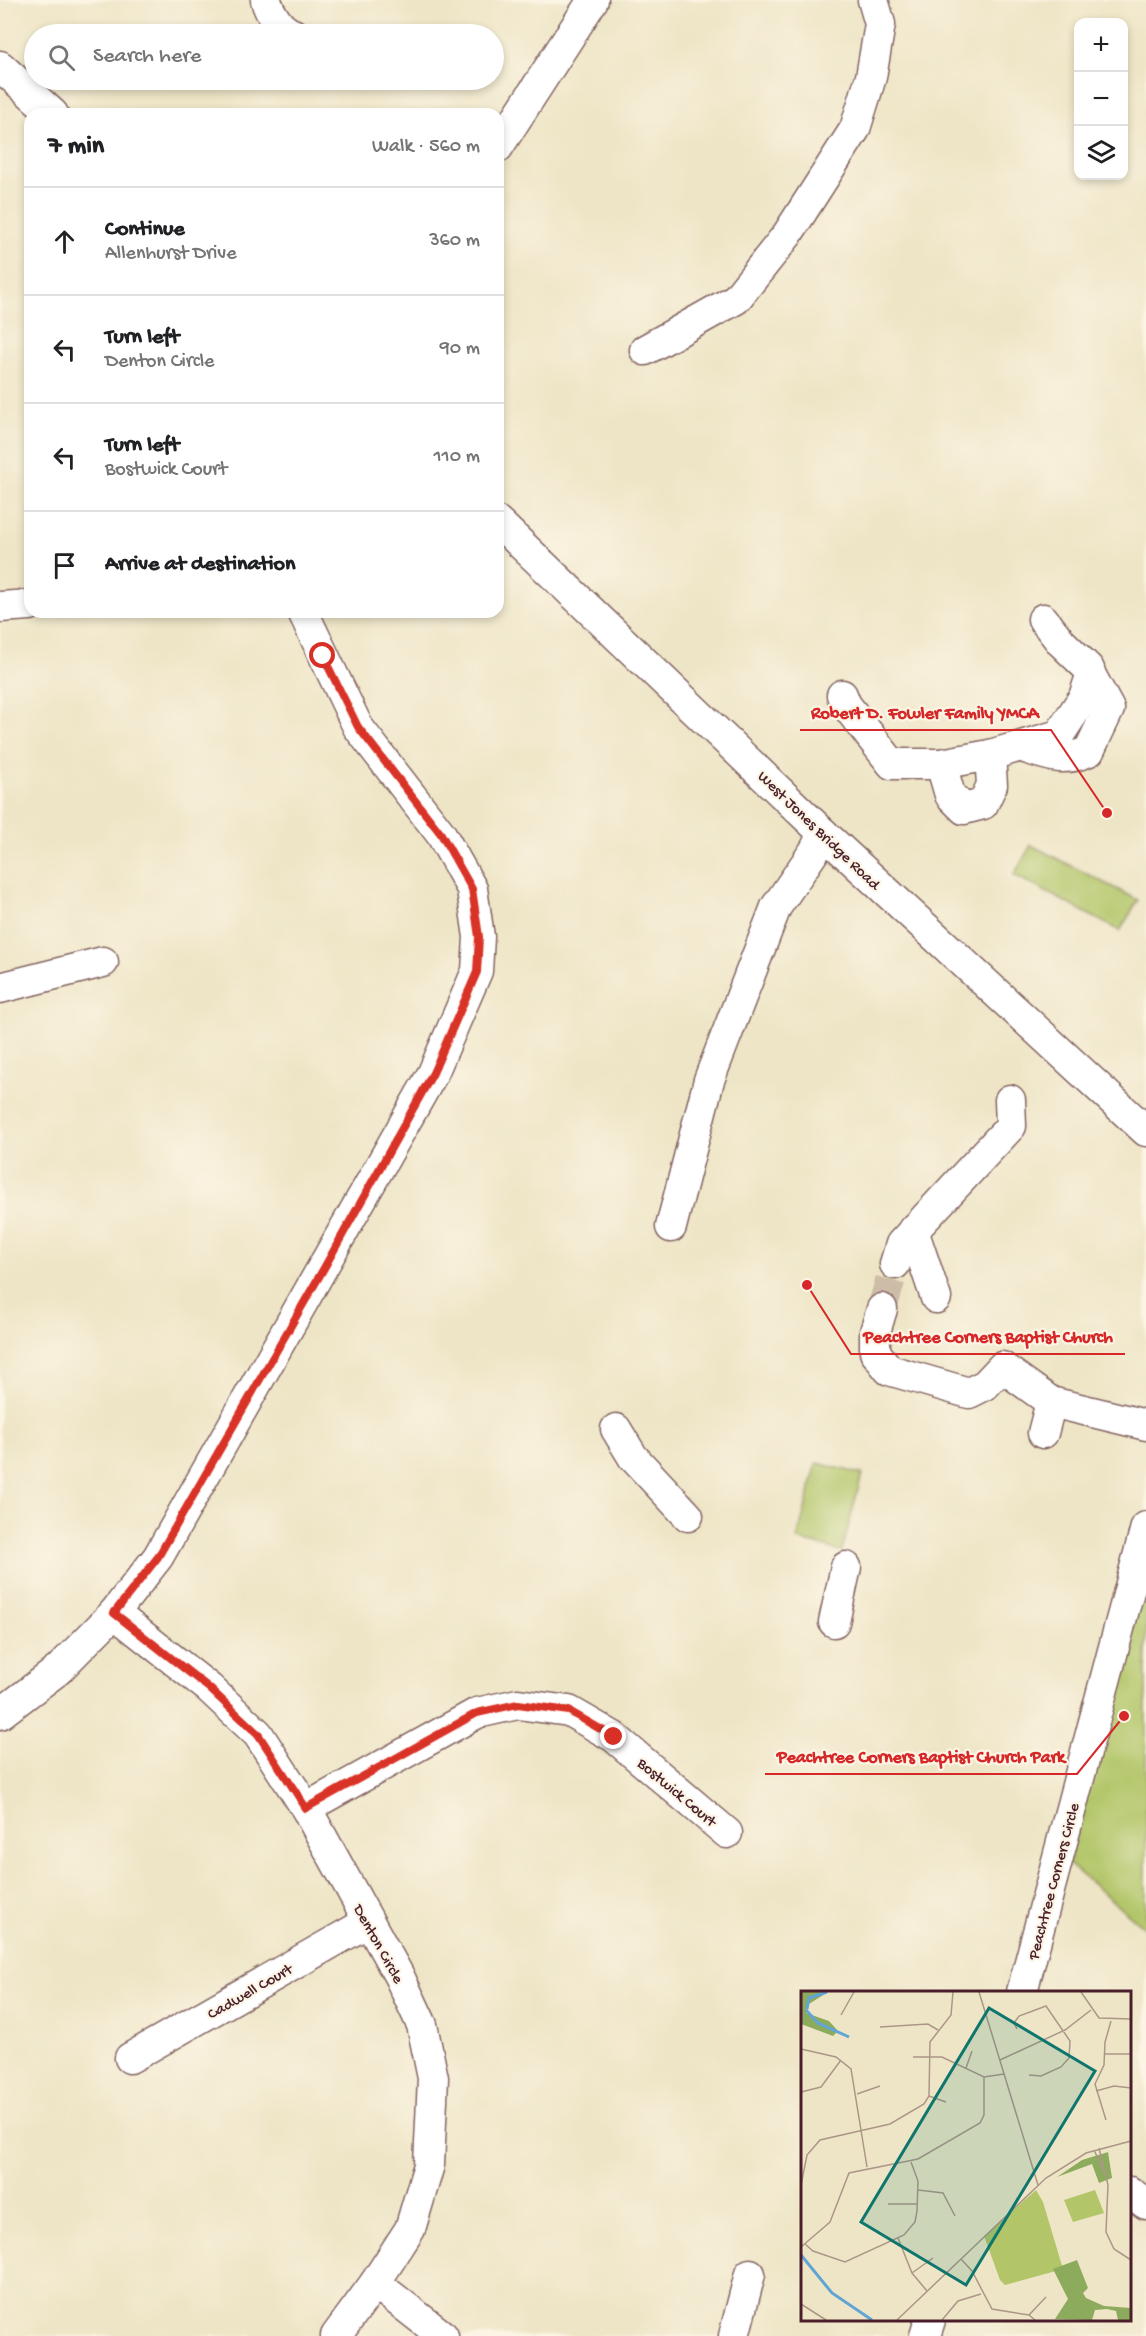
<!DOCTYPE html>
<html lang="en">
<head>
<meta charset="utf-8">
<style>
  :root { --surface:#fff; --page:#f6f6f6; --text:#202124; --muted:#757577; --line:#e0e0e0 }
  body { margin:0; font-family:"Gochi Hand",sans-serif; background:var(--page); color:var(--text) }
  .controls { position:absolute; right:18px; top:18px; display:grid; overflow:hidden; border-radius:12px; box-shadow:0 3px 9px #0003 }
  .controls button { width:54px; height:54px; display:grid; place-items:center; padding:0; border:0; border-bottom:2px solid var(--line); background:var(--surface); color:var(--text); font:30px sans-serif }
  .stop { position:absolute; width:18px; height:18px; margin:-14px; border:4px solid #d93025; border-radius:50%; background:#fff }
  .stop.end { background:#d93025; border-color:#fff; box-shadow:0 2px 6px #0008 }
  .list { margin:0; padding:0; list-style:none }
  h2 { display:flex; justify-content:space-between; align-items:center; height:78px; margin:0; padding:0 24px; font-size:26px }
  h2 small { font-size:20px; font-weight:400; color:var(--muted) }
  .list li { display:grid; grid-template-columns:39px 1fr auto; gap:18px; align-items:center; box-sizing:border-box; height:108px; padding:0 24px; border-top:2px solid var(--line) }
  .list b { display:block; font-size:22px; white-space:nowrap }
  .list p { margin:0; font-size:20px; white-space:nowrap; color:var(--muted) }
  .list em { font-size:20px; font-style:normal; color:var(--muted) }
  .icon { flex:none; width:33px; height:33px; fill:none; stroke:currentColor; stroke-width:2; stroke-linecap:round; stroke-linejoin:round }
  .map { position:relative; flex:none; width:1146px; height:2336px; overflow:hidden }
  .search { position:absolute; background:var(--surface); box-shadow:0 3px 9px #0003; left:24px; top:24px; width:480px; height:66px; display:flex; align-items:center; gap:15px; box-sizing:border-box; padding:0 21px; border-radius:33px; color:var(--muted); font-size:22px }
  .panel { position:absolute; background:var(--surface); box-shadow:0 3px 9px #0003; left:24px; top:108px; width:480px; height:510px; border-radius:18px }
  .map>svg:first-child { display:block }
  .green { fill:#b2c669; stroke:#7e724a; stroke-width:1.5 }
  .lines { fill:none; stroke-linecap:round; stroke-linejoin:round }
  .minor-tunnel { stroke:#cdbda7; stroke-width:30; stroke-dasharray:30 15; stroke-linecap:butt }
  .minor-casing { stroke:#836461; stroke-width:33 }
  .minor { stroke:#fff; stroke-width:30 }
  .route { stroke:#d93025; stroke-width:8 }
  .labels { text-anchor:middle; stroke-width:4.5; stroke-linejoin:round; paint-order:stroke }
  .street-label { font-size:16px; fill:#4a1f2b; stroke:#fcf5e5 }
  .inset-river { fill:none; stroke:#60a5d5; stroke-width:3 }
  .inset-road { fill:none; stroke:#ac9688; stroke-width:1.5 }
  .view { fill:#0f766e; fill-opacity:0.15; stroke:#0f766e; stroke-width:3 }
  .inset-edge { fill:none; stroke:#4a1f2b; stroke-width:3 }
  .leader { fill:none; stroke:#d62828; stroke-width:2 }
  .callout-dot { fill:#d62828; stroke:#fcf5e5; stroke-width:2 }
  .callout-label { font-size:18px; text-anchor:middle; font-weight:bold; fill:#d62828; stroke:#fcf5e5; stroke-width:4.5; stroke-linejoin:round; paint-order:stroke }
</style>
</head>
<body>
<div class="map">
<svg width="1146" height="2336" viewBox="0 0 1146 2336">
  <rect width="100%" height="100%" fill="#fcf5e5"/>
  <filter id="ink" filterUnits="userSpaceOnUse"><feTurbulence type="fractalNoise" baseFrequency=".0167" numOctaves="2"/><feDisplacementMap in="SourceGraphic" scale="12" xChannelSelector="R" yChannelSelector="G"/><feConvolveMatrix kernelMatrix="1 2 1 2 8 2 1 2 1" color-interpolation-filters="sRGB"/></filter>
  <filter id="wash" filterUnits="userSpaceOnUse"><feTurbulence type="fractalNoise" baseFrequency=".008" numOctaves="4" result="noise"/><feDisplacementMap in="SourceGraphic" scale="24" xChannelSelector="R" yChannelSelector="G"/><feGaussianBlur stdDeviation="1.35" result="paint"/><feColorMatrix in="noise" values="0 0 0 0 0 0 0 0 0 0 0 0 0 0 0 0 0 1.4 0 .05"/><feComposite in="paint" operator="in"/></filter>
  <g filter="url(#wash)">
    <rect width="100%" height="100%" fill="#eee5c6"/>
    <g class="green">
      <polygon points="1031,845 1138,900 1120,931 1014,875"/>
      <polygon points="817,1463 862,1474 842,1551 797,1540"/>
      <polygon points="1146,1576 1146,1929 1059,1856"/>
    </g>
  </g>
  <g filter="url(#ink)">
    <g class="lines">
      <polyline class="minor-tunnel" points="882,1309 895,1264"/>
      <g class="minor-casing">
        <g id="minor">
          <path d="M266,0C269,12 280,30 293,34"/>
          <polyline points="0,66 53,114"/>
          <polyline points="498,147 593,0"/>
          <polyline points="645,350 736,299 787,235 855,129 871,77 880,24 873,0"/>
          <polyline points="498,522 823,833 1146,1131"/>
          <polyline points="0,607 30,605"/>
          <polyline points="842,695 846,705 892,764 941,764 990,755 1059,735 1084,697 1091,676 1089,669 1061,642 1043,619"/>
          <path d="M1022,747C1048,755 1063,763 1089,751L1109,709L1091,676"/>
          <polyline points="941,764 950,795 964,809 983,804 992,785 990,755"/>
          <polyline points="0,988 103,962"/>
          <polyline points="671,1227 709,1080 776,907 815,850 823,833"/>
          <polyline points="913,1230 936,1298"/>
          <polyline points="895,1264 901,1244 1011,1126 1010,1100"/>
          <polyline points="882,1309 875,1332 875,1352 889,1370 969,1393 985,1385 1002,1367 1051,1402 1146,1425"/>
          <polyline points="616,1429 633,1457 688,1516"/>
          <polyline points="1043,1433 1051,1402"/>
          <polyline points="114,1613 209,1688 258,1734 306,1808 399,1976 422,2025 433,2078 429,2165 410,2229 375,2283 336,2336"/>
          <polyline points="834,1622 846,1567"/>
          <polyline points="0,1714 58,1670 114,1613 158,1557 433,1073 477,971 479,937 472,889 441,834 358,727 303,612"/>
          <polyline points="306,1808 477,1713 518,1704 569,1711 614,1737 727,1833"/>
          <polyline points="1022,1992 1146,1527"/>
          <polyline points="130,2058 368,1922"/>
          <polyline points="1130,2192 1146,2204"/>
          <polyline points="375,2283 443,2336"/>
          <polyline points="734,2336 750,2274"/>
          <polyline points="925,2336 930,2320"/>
        </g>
      </g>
      <use href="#minor" class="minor"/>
    </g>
  </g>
  <g class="lines" filter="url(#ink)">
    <polyline class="route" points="323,656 358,727 441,834 472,889 479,937 477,972 433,1073 324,1268 158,1557 114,1613 209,1688 258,1734 306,1808 477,1713 518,1704 569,1711 614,1737"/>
  </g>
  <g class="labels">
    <g class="street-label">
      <text transform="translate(820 829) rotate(44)" y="6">West Jones Bridge Road</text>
      <text transform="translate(678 1791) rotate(40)" y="6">Bostwick Court</text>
      <text transform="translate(1052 1881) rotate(-75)" y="6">Peachtree Corners Circle</text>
      <text transform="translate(380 1943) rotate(61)" y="6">Denton Circle</text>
      <text transform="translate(249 1990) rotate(-30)" y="6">Cadwell Court</text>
    </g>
  </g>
  <g transform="translate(801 1991)">
    <rect width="330" height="330" fill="#eee5c6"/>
    <path d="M235,199L242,211L262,278L204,294L199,289L183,245ZM294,199L303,222L272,231L263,209Z" fill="#b2c669"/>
    <path d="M0,1H27L8,13L5,22L28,30L37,40L32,45L0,33ZM330,154L307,161L311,187L298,192L291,173L256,186L281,169ZM276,269L287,297L282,302L285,307L303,315L330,317V329H317L315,320L306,318L294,319L291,329L254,328L267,308L252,278Z" fill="#8dab5d"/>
    <path class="inset-river" d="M6,18L8,7L26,1M5,19L17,32L48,46M0,264L31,302L71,329"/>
    <path class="inset-road" d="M178,1L237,194M280,1L298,27L330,28M40,24L53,1M79,36L127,33L137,39M216,38L213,32L218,25L245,15L269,50L268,67L260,76L240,85L228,84M0,58L35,66L50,78L66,176M304,63H330M112,66H141L183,86L203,83M199,69L264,39L290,19M165,77L171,60M295,100L313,95L330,97M0,101L20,96L40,69M56,103L79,95M128,105L145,111M305,129L294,93L303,74L304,51L310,30M298,157L307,194L305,241L313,258L330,269M293,159L304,183M0,194L6,164L19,149L89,133L123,113L128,105L129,51L150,24L152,1M117,199L142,202L154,225M87,213H116M97,247L111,282L126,300M4,253L12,260L44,271L103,244L114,231L116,220L117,190L110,171M0,256L29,231L48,182L117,168L179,132L183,124V86M160,268L171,280L191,318L228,324L234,329M111,282L132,267M0,313L25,329M228,324L245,306M96,329L245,187L285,162L330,150M141,329L157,310L180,303"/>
    <path class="view" d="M188,17L294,80L165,294L60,231Z"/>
    <rect width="330" height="330" class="inset-edge"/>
  </g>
  <path class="leader" d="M1107 813L1051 730H800M807 1285L851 1354H1125M1124 1716L1077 1774H765"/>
  <g class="callout-dot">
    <circle cx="1107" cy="813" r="6"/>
    <circle cx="807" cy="1285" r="6"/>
    <circle cx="1124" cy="1716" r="6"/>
  </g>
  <g class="callout-label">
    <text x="925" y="718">Robert D. Fowler Family YMCA</text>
    <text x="988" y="1342">Peachtree Corners Baptist Church</text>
    <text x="921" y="1762">Peachtree Corners Baptist Church Park</text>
  </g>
</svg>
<div class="controls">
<button>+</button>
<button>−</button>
<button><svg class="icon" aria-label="layers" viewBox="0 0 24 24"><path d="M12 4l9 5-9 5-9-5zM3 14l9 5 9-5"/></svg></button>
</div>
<div class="stop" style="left:323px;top:656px"></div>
<div class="stop end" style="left:614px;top:1737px"></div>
<div class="search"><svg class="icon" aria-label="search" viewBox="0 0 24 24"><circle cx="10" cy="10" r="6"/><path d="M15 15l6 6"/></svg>Search here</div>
<section class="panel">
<h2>7 min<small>Walk · 560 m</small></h2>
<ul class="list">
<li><svg class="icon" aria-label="ahead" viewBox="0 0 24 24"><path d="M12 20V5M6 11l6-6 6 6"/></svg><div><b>Continue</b><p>Allenhurst Drive</p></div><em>360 m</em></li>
<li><svg class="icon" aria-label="left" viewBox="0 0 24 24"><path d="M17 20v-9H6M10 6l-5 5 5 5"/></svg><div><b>Turn left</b><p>Denton Circle</p></div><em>90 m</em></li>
<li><svg class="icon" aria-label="left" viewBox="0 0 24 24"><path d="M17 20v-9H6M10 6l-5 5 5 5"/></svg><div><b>Turn left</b><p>Bostwick Court</p></div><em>110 m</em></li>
<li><svg class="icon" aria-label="arrive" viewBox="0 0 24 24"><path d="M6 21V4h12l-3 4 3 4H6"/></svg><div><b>Arrive at destination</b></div></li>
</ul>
</section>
</div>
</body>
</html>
